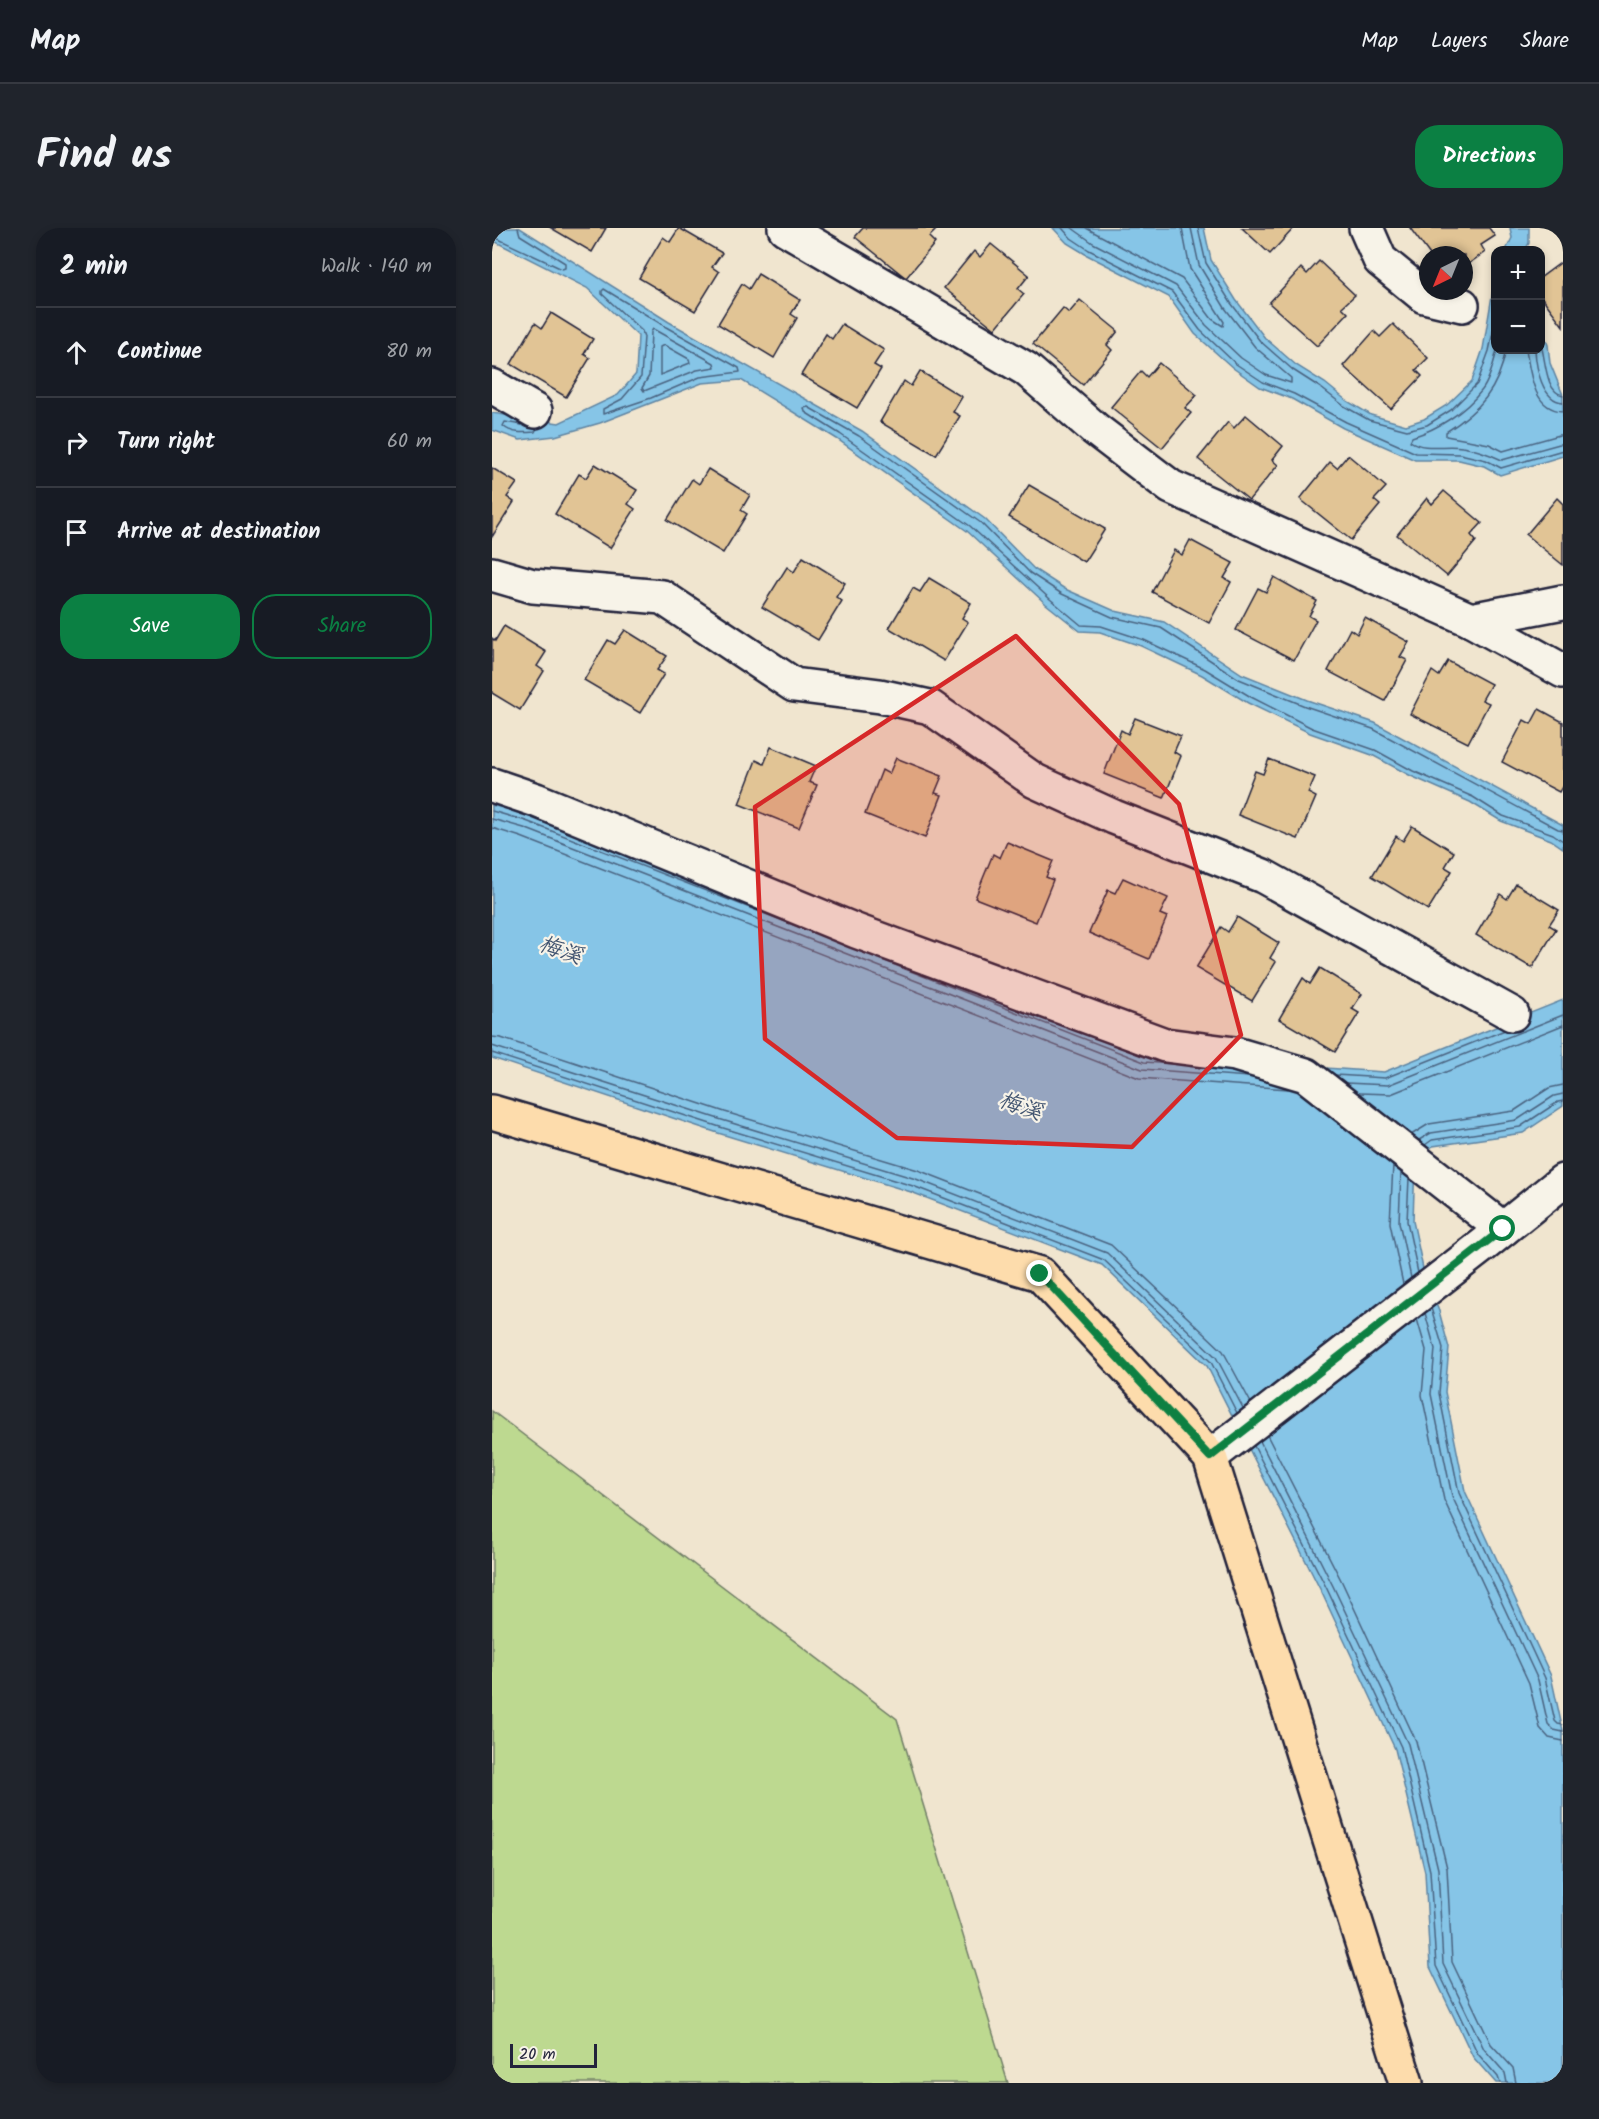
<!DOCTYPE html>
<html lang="en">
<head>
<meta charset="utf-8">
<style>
  :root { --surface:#171b24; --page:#20242c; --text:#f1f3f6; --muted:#9ea1a6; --line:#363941; --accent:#0b8043 }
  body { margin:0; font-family:Kalam,"LXGW WenKai TC",sans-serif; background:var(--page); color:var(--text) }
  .controls { position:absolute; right:18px; top:18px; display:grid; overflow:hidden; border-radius:12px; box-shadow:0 3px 9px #0003 }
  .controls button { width:54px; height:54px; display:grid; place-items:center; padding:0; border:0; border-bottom:2px solid var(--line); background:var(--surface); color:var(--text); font:30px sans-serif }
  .compass { position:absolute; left:927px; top:18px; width:54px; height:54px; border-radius:50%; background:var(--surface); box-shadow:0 3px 9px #0003; rotate:223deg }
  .scale { position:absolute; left:18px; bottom:15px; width:87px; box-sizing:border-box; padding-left:6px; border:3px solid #22223b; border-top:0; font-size:16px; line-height:21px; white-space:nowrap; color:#22223b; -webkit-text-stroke:4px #f7f3e8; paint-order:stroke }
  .stop { position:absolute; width:18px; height:18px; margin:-14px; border:4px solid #0b8043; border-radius:50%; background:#fff }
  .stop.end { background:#0b8043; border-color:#fff; box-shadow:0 2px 6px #0008 }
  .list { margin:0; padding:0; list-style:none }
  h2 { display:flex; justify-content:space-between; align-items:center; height:78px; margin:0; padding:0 24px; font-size:26px }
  h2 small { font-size:20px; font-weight:400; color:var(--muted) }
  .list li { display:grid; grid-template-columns:39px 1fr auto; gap:18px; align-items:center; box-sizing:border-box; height:90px; padding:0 24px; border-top:2px solid var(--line) }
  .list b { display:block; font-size:22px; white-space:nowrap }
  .list em { font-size:20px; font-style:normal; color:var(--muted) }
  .actions { display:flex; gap:12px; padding:18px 24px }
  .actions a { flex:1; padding:14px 0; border:2px solid var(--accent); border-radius:24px; text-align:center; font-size:21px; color:var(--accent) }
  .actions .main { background:var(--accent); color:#fff }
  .icon { flex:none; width:33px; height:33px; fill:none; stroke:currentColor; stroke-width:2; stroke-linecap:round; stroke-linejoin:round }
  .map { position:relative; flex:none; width:1071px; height:1855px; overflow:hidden; border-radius:24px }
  header { display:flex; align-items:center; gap:36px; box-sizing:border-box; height:84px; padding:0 30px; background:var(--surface); border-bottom:2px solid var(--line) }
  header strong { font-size:28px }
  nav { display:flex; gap:33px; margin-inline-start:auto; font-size:21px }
  .intro { display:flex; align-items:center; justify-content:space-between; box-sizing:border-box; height:144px; padding:0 36px }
  h1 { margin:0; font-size:42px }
  .button { padding:15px 27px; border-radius:24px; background:var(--accent); color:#fff; font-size:21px; font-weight:700 }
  main { display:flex; gap:36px; padding:0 36px }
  aside { flex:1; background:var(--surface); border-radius:24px; box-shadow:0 3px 9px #0003 }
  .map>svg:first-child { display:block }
  .green { fill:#bdd990; stroke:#707e66; stroke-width:1.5 }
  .water { fill:#86c5e7; stroke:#5e84a2; stroke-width:1.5 }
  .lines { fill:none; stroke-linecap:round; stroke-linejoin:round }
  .shore { stroke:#4a6380; stroke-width:1.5 }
  .building { fill:#e1c495; stroke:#22223b; stroke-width:1.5 }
  .minor-casing { stroke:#22223b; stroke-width:38 }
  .major-casing { stroke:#22223b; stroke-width:38 }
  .minor { stroke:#f7f3e8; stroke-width:33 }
  .major { stroke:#fddcac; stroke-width:33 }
  .route { stroke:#0b8043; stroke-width:8 }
  .marked { fill:#d62828; fill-opacity:0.2; stroke:#d62828; stroke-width:4.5; stroke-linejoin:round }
  .labels { text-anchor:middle; stroke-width:4.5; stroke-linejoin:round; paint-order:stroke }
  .water-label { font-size:22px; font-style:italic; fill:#40536f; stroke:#f7f3e8 }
</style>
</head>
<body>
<header>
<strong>Map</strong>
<nav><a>Map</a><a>Layers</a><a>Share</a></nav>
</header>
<div class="intro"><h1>Find us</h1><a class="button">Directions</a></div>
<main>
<aside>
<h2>2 min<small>Walk · 140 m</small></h2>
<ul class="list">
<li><svg class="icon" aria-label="ahead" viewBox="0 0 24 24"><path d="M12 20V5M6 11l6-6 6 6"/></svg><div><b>Continue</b></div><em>80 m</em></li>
<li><svg class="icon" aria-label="right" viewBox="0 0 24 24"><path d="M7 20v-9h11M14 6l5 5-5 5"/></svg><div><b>Turn right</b></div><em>60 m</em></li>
<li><svg class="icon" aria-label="arrive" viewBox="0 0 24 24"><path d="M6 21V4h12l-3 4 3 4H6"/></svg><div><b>Arrive at destination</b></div></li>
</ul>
<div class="actions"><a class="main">Save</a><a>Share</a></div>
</aside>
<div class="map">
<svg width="1071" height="1855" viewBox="0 0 1071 1855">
  <rect width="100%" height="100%" fill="#f0e5cf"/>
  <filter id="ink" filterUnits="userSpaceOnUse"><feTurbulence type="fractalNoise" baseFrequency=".0167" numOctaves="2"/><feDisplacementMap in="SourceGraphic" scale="12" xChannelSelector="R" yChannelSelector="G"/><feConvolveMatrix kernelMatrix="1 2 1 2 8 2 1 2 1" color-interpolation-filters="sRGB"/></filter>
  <g filter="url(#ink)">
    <polygon class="green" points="0,1183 405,1491 516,1855 0,1855"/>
    <g class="water">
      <polygon points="0,0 28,0 177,94 370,203 493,291 542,341 573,361 623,383 672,394 750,446 815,472 883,495 1071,597 1071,620 1059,612 1009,593 978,574 919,548 880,527 818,505 756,475 710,447 649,418 608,404 588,403 554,376 475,303 345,211 249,152 210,155 108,195 63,208 28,212 0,202 0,185 67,195 126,167 144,146 146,108 95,60 0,12"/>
      <polygon points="561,0 712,0 719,32 744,72 773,110 804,137 833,155 855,173 879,187 914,197 932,191 955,177 980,153 991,121 1003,50 1004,122 1048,122 1049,100 1056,117 1058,135 1071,167 1071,228 1008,247 992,238 967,232 923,232 851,200 800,171 768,159 741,140 703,106 677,69 595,27 575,15"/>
      <polygon points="1018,0 1037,0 1037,15 1033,22 1014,22 1020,10"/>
      <polygon points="0,577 36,587 654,828 892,844 1071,772 1071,878 1031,905 941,918 923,932 921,993 933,1050 947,1083 957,1120 953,1164 973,1263 1059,1448 1071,1503 1071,1855 1004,1855 981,1829 938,1739 933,1644 903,1521 829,1363 715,1138 610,1037 419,964 226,905 0,830"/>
    </g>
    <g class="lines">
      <g class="shore">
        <polyline points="570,0 579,10 597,22 680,64 708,102 744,136 771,154 802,166 854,194 924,225 968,226 994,232 1009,240 1071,222"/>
        <polyline points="580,0 601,15 684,58 714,97 749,130 774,147 799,155 799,150 763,119 733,80 707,37 699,0"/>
        <polyline points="594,0 690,51 720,91 731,98 732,94 698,41 690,0"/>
        <polyline points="706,0 714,35 739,75 768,113 801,142 829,160 852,178 877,192 915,202 935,197 959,182 985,156 997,123 1004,90"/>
        <polyline points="0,8 70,41 73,40 73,35 28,7 26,0"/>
        <polygon points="112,61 174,99 247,140 248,144 208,149 159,170 111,186 111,181 130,171 149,149 152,109 150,103 110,66 110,63"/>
        <polygon points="161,101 222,135 223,139 205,142 152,163 150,160 157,148 159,104"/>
        <path d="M1048,114C1054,127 1052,164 1071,167"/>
        <polygon points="172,117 197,131 198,135 168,147 168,119"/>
        <path d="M1005,122C1002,134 998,152 990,162C973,184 946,201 920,209L918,213C933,223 953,216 970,219C984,221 997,226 1010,232L1071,215"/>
        <path d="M1014,122C1006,162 988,182 954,204V208L997,216L1011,223L1071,206"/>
        <path d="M1034,122C1038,144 1041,182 1071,183"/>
        <path d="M1043,122C1044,139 1050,173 1071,174"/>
        <path d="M30,197L13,194L11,198C20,206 31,205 43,204L45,200"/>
        <polyline points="0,583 34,593 322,705"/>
        <polyline points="0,591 32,600 650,841 757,849"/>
        <polyline points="0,600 29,609 647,850 796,861"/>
        <polyline points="1071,602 1066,601 881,501 813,478 747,451 669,400 620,389 570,366 538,345 489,295 367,208 316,179 312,180 313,184 348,206 478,298 558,371 589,397 609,398 652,412 713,441 759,469 820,500 883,522 921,543 981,569 1011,588 1061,606 1071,613"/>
        <polyline points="390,732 652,834 682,836"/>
        <polyline points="0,809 9,810 233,884 426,942 619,1017 731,1123 759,1175"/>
        <polyline points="0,818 230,892 424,951 615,1025 724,1129 751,1180"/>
        <polyline points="0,825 228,899 421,958 612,1032 719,1134 745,1185"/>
        <polyline points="843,847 893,850 1013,802"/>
        <polyline points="854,855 896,857 1071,787"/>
        <polyline points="867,865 899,866 1071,797"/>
        <polyline points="919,907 937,896 1022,883 1057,860 1071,857"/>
        <polyline points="927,912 939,905 1025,892 1062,868 1071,866"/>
        <polyline points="933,917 940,912 1028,899 1066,874 1071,873"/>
        <polyline points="901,937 898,995 911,1056"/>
        <polyline points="909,944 907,994 919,1050"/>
        <polyline points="917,950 915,993 926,1045"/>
        <polyline points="939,1080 951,1120 947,1165 967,1265 1053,1450 1063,1493 1066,1496 1071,1497"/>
        <polyline points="933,1085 943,1121 939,1166 960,1268 1046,1452 1056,1496 1062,1502 1071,1504"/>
        <polyline points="925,1091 934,1122 930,1167 952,1272 1037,1455 1048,1500 1057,1510 1071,1513"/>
        <polyline points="775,1207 850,1354 924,1513 955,1640 960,1734 999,1816 1021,1840 1024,1855"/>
        <polyline points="768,1213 841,1358 916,1516 946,1641 951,1736 992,1821 1013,1845 1015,1855"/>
        <polyline points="762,1218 835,1361 909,1519 938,1643 944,1738 986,1826 1006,1849 1008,1855"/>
      </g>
    </g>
    <g class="building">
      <polygon points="59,0 114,0 100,24"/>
      <polygon points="187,0 230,25 220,39 227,44 203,83 147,50 171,9 178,14"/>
      <polygon points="371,0 446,0 437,9 443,15 414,50 363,9"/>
      <polygon points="750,0 802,0 778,26"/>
      <polygon points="918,0 997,0 1003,8 989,17 993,24 972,39 972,27 938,27"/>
      <polygon points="499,16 537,47 526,61 532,66 503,101 452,60 482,23 488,29"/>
      <polygon points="827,33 863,67 850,79 856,85 825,118 777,75 809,40 815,46"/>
      <polygon points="1071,33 1071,98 1048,67 1048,50"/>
      <polygon points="266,46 308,72 299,86 305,90 282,130 226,96 250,56 257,61"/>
      <polygon points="588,72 626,103 615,117 620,122 591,157 541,116 571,80 577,85"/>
      <polygon points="59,85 101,111 92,126 98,130 74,169 19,136 43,95 50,100"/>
      <polygon points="350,96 392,122 382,137 389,141 365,180 309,147 334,106 340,111"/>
      <polygon points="901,96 936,130 924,142 930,148 899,181 851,138 882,103 888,109"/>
      <polygon points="667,135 705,167 693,180 699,185 670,220 619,179 649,143 655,149"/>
      <polygon points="428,143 470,169 461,184 468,188 444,227 388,194 412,153 419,158"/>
      <polygon points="754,187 791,218 780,232 786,237 757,272 706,231 736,194 742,200"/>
      <polygon points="856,227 894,259 882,272 888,277 859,312 808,271 838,234 845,240"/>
      <polygon points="103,236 145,262 136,276 143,281 118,320 63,286 87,246 94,250"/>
      <polygon points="0,240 25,255 15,269 22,274 0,309"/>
      <polygon points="216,241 258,267 249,282 255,286 231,325 175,292 200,251 207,256"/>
      <polygon points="537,257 613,301 592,334 517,289"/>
      <polygon points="952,263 990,295 979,307 984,313 955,348 905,307 935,270 940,276"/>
      <polygon points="1065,270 1071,276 1071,337 1034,307"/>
      <polygon points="698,312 741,335 732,350 739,354 717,395 660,364 682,322 690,327"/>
      <polygon points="311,329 353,355 344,369 350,373 326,412 270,379 295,339 302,344"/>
      <polygon points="782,349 825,373 817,388 824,392 802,432 744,402 766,360 774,364"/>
      <polygon points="437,350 479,375 470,390 476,394 452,433 397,400 421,360 428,364"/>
      <polygon points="873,390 917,414 908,429 915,432 893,473 836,443 858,401 865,406"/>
      <polygon points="12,398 54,424 45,438 52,443 28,482 0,465 0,410 3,413"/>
      <polygon points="133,402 175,428 165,442 172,446 148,485 92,452 116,412 123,416"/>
      <polygon points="956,433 999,456 990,472 997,475 976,515 918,486 940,443 947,448"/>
      <polygon points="1047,481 1071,494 1071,557 1067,564 1010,534 1032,492 1039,496"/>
      <polygon points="643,490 689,508 682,524 689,528 672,570 612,546 629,502 636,506"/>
      <polygon points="279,519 324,538 317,554 325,557 307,600 247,576 264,532 272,536"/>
      <polygon points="404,530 450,548 443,565 450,567 433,610 373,586 390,542 397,546"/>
      <polygon points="777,531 823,549 816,565 824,569 806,611 746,587 763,543 771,546"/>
      <polygon points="920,598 962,624 953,639 960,643 936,682 880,648 904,608 911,613"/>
      <polygon points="515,614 561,633 554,649 561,652 544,694 483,670 501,626 508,630"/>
      <polygon points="631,650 676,670 668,686 675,689 657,731 597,705 616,662 623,665"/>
      <polygon points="1024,656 1067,682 1057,697 1064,701 1040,740 984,707 1008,666 1015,671"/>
      <polygon points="745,689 787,715 778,730 784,734 760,773 704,740 729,699 736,704"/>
      <polygon points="828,740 870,766 860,781 867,785 843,824 787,791 811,750 818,756"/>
    </g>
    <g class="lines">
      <g class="minor-casing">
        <g id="minor">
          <polyline points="293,0 534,141 603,201 679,259 979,392 1071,374"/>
          <polyline points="874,0 888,32 932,68 970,77"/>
          <polyline points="0,158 43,183"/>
          <polyline points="0,346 41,358 170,369 302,457 388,468 438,479 543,553 622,589 771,648 1020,786"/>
          <polyline points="979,392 1071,443"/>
          <polyline points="0,557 44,572 364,703 673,817 743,826 814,847 1011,1001"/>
          <polyline points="718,1229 994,1015 1071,953"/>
        </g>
      </g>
      <g class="major-casing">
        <polyline id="major" points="0,884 548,1046 718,1229 914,1855"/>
      </g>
      <use href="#minor" class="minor"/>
      <use href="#major" class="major"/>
    </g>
  </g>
  <g class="lines" filter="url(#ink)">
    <polyline class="route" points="548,1046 718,1229 1011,1001"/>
  </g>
  <path class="marked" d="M524,408L687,576L749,807L640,919L405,910L273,811L263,579Z"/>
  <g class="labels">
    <g class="water-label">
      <text transform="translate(69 721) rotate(19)" y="8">梅溪</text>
      <text transform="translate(529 877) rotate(19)" y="8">梅溪</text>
    </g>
  </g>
</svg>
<div class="controls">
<button>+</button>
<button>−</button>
</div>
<svg class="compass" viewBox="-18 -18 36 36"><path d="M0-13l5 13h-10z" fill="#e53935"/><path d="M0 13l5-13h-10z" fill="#9ea1a6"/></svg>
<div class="scale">20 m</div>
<div class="stop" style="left:1011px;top:1001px"></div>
<div class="stop end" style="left:548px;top:1046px"></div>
</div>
</main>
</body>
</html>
